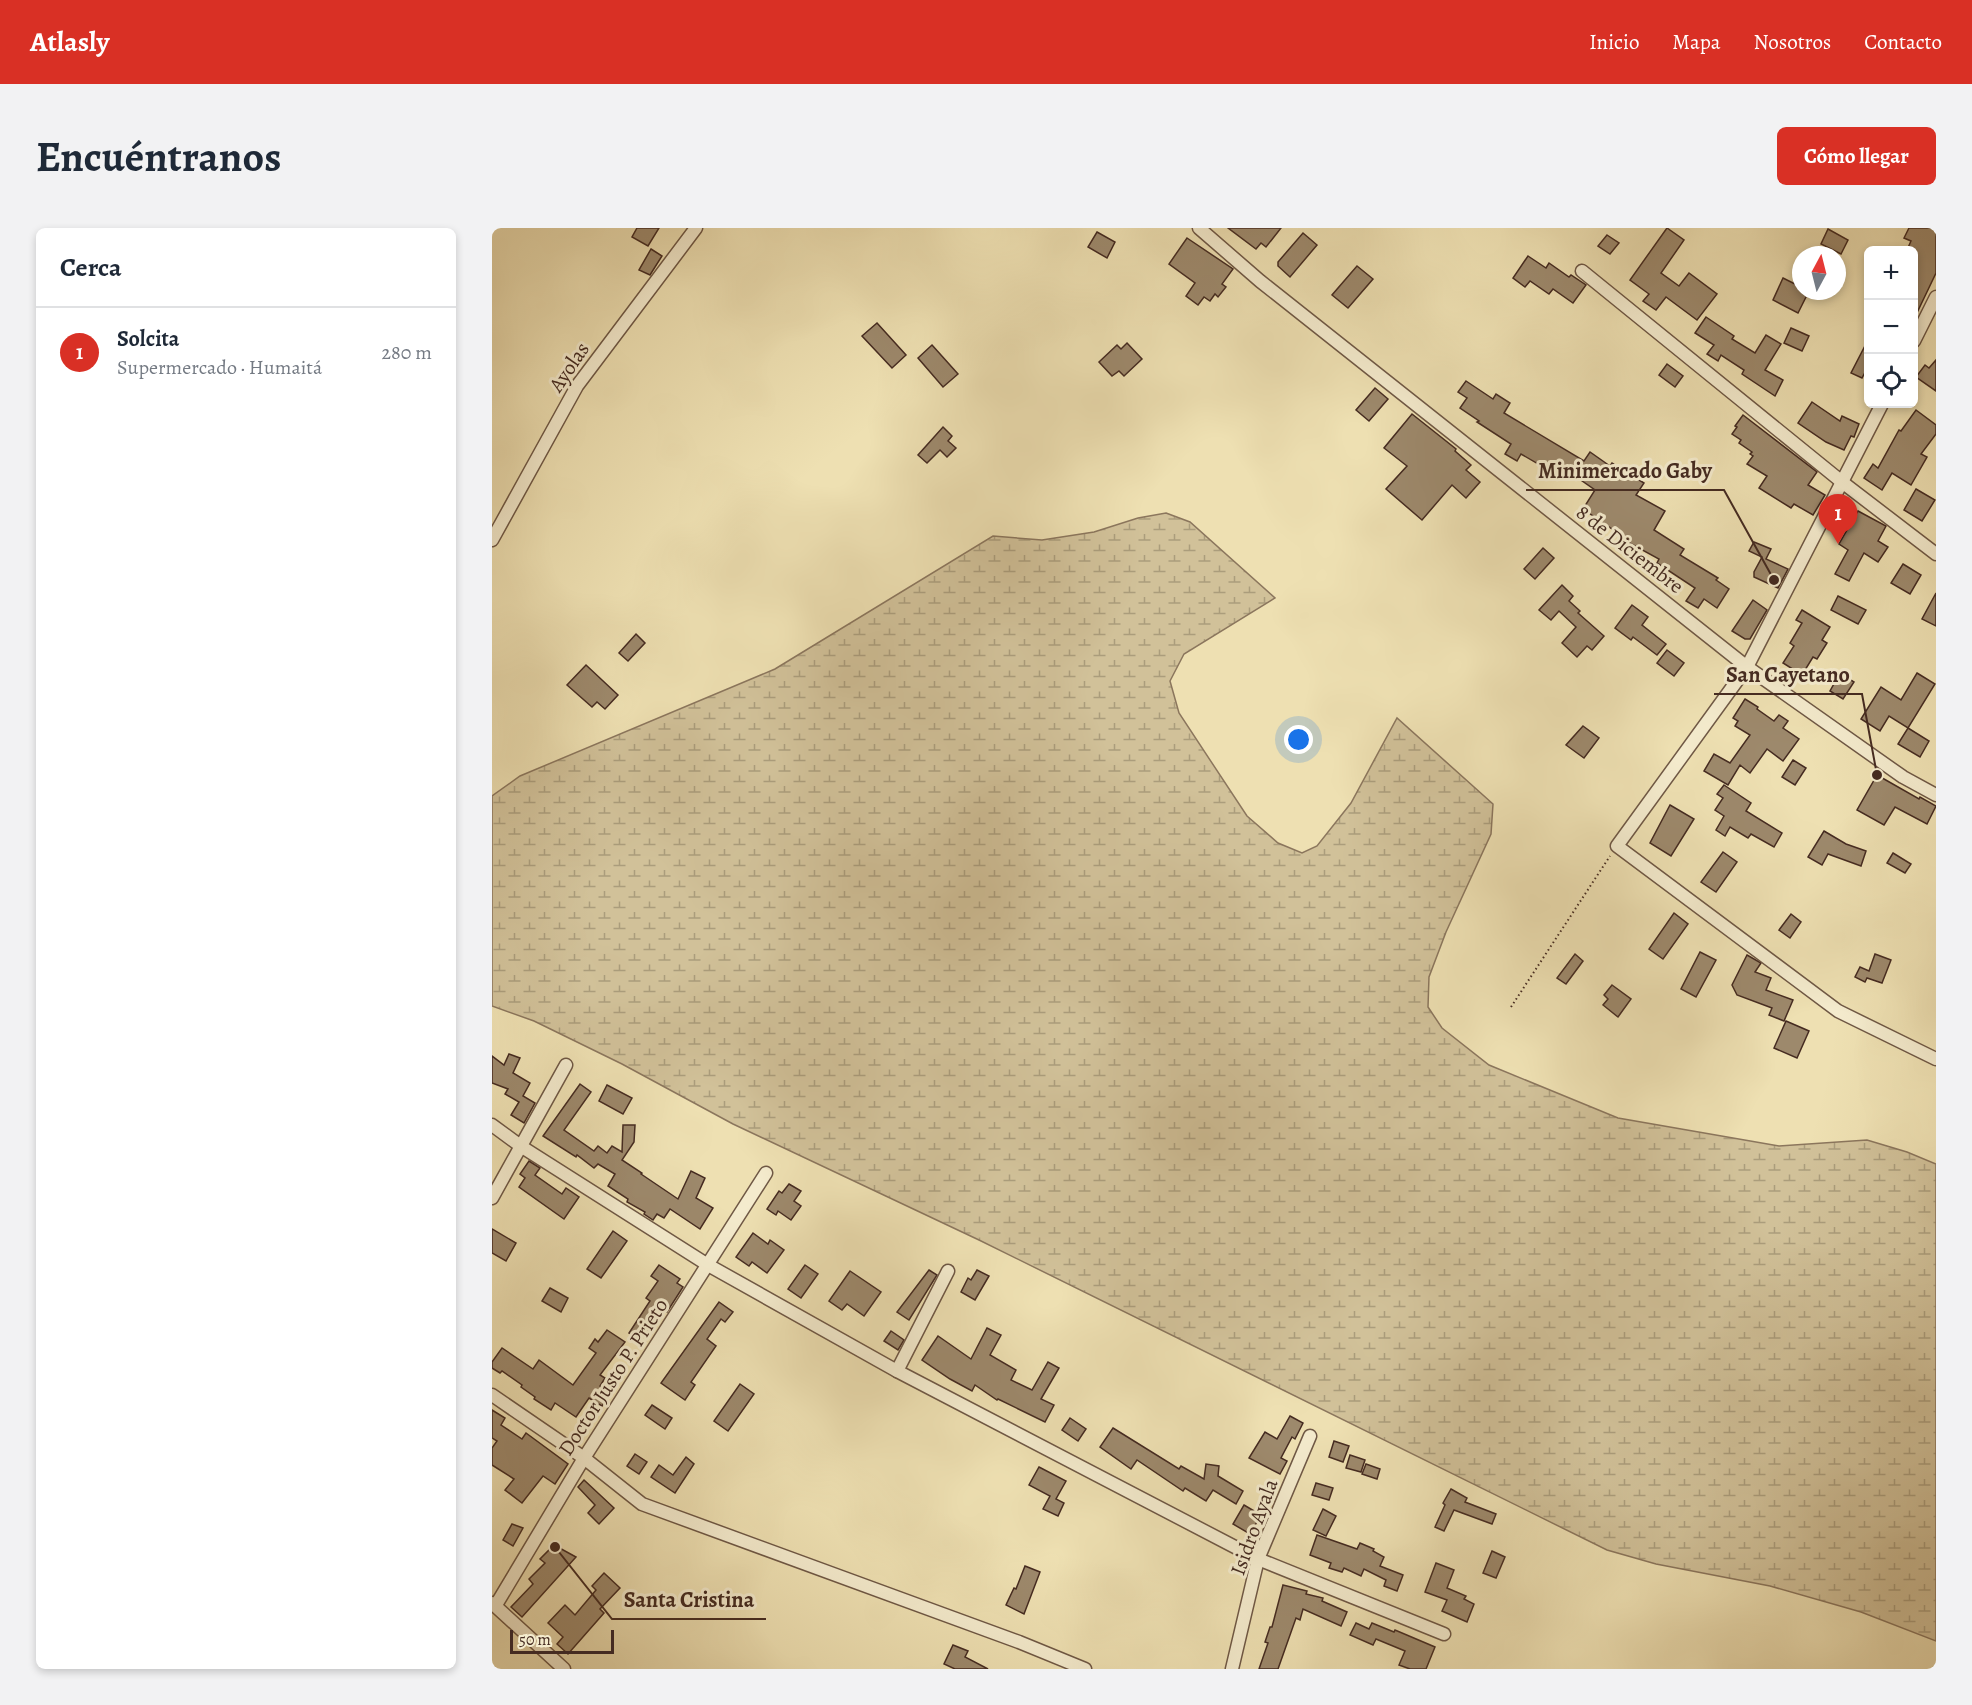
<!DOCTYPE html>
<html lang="es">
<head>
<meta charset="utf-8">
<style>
  :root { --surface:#fff; --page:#f2f2f3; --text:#1f2937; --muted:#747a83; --line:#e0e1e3; --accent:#d93025 }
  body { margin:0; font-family:Alegreya,serif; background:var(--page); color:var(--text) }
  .controls { position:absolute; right:18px; top:18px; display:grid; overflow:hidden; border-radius:9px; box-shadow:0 3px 9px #0003 }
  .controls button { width:54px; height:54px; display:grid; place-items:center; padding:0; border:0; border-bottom:2px solid var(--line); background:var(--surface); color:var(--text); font:30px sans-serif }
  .compass { position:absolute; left:1300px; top:18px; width:54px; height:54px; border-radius:50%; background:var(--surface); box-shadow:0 3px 9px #0003; rotate:7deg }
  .scale { position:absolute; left:18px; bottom:15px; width:104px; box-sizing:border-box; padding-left:6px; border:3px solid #452b21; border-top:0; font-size:16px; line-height:21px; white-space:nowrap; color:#452b21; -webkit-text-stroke:4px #f4ebcd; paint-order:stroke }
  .you { position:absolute; left:807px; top:512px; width:21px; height:21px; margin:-15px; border:4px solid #fff; border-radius:50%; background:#1a73e8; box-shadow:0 0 0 9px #1a73e833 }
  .badge { display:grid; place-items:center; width:39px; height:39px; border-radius:50%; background:var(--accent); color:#fff; font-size:20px; font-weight:700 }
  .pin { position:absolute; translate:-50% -50px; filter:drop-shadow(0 2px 3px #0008) }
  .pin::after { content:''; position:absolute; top:32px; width:21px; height:18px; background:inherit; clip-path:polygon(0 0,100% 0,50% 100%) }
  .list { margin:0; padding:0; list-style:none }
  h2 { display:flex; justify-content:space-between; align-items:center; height:78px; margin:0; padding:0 24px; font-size:26px }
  h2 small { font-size:20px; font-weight:400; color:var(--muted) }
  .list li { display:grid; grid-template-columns:39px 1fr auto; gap:18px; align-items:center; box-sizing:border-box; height:90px; padding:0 24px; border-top:2px solid var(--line) }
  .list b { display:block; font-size:22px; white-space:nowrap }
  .list p { margin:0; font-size:20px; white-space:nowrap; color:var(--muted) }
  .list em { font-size:20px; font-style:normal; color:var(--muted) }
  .icon { flex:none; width:33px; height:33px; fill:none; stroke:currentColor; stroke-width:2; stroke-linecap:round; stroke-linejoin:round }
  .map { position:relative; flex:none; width:1444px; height:1441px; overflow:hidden; border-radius:9px }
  header { display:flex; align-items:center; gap:36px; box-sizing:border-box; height:84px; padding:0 30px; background:var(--accent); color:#fff }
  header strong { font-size:28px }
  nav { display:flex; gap:33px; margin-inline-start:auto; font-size:21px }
  .intro { display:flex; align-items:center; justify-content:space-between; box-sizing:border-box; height:144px; padding:0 36px }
  h1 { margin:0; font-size:42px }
  .button { padding:15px 27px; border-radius:9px; background:var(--accent); color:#fff; font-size:21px; font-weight:700 }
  main { display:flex; gap:36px; padding:0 36px }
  aside { flex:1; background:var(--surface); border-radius:9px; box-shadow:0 3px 9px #0003 }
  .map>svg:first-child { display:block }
  .wetland { fill:url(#wetland-marsh); stroke:#8b765d; stroke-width:1.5 }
  .building { fill:#9d896c; stroke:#452b21; stroke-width:1.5 }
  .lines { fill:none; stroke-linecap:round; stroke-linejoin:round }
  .minor-casing { stroke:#6f5845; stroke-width:15 }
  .path { stroke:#452b21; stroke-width:2; stroke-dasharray:1.5 3; stroke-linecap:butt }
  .minor { stroke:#f4ebcd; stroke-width:12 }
  .labels { text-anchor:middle; stroke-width:6; stroke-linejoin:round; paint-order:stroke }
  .street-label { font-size:21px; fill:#452b21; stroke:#f4ebcd }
  .leader { fill:none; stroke:#452b21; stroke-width:2 }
  .callout-dot { fill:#452b21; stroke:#f4ebcd; stroke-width:2 }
  .callout-label { font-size:22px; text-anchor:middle; font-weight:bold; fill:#452b21; stroke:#f4ebcd; stroke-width:6; stroke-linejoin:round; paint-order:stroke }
</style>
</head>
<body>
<header>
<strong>Atlasly</strong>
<nav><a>Inicio</a><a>Mapa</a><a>Nosotros</a><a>Contacto</a></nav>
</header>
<div class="intro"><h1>Encuéntranos</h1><a class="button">Cómo llegar</a></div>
<main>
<aside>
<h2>Cerca<small></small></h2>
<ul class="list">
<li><span class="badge">1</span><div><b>Solcita</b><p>Supermercado · Humaitá</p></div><em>280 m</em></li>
</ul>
</aside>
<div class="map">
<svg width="1444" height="1441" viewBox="0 0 1444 1441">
  <defs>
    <pattern id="wetland-marsh" width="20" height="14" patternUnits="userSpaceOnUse" patternTransform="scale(1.5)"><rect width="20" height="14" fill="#d1c199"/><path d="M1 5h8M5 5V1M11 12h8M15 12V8" fill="none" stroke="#ab9d7c"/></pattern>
  </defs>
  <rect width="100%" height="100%" fill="#eee0b2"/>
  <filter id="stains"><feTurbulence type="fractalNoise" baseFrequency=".00333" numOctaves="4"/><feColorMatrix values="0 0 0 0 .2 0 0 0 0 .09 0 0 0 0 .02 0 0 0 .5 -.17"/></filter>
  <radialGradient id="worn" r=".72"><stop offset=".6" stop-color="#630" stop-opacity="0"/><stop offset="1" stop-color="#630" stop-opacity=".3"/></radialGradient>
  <polygon class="wetland" points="674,285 698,294 783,370 692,426 678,453 687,485 755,588 786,615 810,625 825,618 859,575 905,490 1001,576 999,606 954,704 937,749 936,779 950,800 997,837 1126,890 1287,918 1375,912 1415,924 1444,936 1444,1413 1369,1384 1278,1358 1164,1336 1115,1322 487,1012 241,896 130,836 42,793 0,778 0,568 28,548 283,441 501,308 550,312 602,304 646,290"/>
  <g class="building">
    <polygon points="145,0 167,0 156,18 140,9"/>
    <polygon points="736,0 789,0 774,19 769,15 764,21"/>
    <polygon points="1175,0 1192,12 1169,45 1187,58 1197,45 1225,66 1205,92 1174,69 1164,82 1151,73 1157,66 1138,52"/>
    <polygon points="1417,0 1444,0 1444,45 1422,91 1422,22 1415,22 1419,13 1412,10"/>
    <polygon points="1336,1 1356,12 1349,26 1329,16"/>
    <polygon points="605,4 623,14 615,30 596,19"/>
    <polygon points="811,5 825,17 798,49 786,38 786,34"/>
    <polygon points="1115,7 1127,15 1118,26 1106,18"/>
    <polygon points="695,10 741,41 730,56 734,59 726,69 723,66 718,73 712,69 706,77 694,68 703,55 677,36"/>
    <polygon points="159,21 170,28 158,47 147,42"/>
    <polygon points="1036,28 1054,40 1057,35 1077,49 1079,47 1094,57 1081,75 1061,61 1057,66 1038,53 1033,59 1021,50"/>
    <polygon points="865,38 881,51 856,80 840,67"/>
    <polygon points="1291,50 1309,59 1309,63 1317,63 1306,85 1281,72"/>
    <polygon points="1214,89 1242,108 1240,111 1263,125 1274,107 1289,116 1273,142 1291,152 1283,168 1250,146 1252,142 1229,127 1226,133 1215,126 1222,117 1203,105"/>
    <polygon points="385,95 414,127 400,140 370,108"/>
    <polygon points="1299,100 1317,108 1310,123 1292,115"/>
    <polygon points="1377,110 1377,137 1370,150 1359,145"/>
    <polygon points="635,115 650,131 632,148 627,143 620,148 607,134 625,117 629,121"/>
    <polygon points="440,117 466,146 451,159 426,130"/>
    <polygon points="1444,132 1444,163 1424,149 1433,137 1437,140"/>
    <polygon points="1175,136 1191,148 1183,159 1167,147"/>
    <polygon points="974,153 1001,171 1004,166 1018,175 1012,185 1092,233 1098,224 1118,238 1120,235 1152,255 1144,267 1173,283 1162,302 1192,321 1188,327 1226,350 1224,352 1237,361 1225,380 1212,371 1206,380 1194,373 1203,360 1165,335 1167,331 1132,312 1133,310 1091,281 1103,262 1070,239 1065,247 1029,226 1025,233 1013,226 1019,216 985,194 987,193 968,180 975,170 966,164"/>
    <polygon points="883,160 896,171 877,193 864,182"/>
    <polygon points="1320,174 1348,193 1350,188 1367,196 1362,209 1359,208 1352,222 1334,214 1306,195"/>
    <polygon points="1424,182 1444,197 1444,206 1429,226 1435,229 1419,257 1400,245 1390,262 1372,250 1381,236 1386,240 1407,202 1409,203"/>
    <polygon points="920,186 964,221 963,223 979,237 974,242 988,254 974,270 960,257 930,292 894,261 915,238 892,220"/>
    <polygon points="1251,187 1325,244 1316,257 1333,267 1321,287 1302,276 1299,280 1267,260 1275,248 1255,236 1261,228 1258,226 1260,224 1247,215 1249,212 1240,206 1245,199 1243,198"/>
    <polygon points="451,199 460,208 456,213 464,220 455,229 448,222 435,235 426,227"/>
    <polygon points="1424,261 1443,272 1430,293 1412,282"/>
    <polygon points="1366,283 1394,298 1386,313 1396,319 1386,334 1372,325 1357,353 1343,346 1356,322 1347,316"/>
    <polygon points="1262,314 1279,321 1274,331 1296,341 1286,360 1262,349 1262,344 1270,329 1257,323"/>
    <polygon points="1051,320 1062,330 1043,351 1032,341"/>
    <polygon points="1411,336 1429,347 1418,366 1399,355"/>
    <polygon points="1070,357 1081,368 1077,373 1088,383 1086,385 1112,408 1100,422 1095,418 1085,429 1070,415 1084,399 1067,383 1059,392 1047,382"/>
    <polygon points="1444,365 1444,398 1430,391"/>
    <polygon points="1346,368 1374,382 1366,396 1339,382"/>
    <polygon points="1261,372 1275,382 1258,411 1253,411 1240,403"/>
    <polygon points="1140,377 1156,389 1150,397 1174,416 1165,427 1141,409 1139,412 1123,400"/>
    <polygon points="1310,382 1338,399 1330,412 1335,415 1325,431 1321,429 1310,447 1291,435 1302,418 1298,415 1310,395 1304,392"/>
    <polygon points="144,406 153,415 136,433 127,425"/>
    <polygon points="1175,422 1192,435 1182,448 1165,435"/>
    <polygon points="94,437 126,467 113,481 105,474 100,479 75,457"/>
    <polygon points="1348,445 1362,454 1351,471 1338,463"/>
    <polygon points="1425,445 1443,456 1416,500 1397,488 1388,503 1369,491 1389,459 1409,472"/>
    <polygon points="1253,471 1266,479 1265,481 1282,493 1287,487 1296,493 1291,500 1307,511 1291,533 1275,521 1258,545 1248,537 1236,557 1212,543 1222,526 1238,535 1258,507 1243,498 1246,493 1241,490"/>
    <polygon points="1091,498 1107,510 1092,530 1074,517"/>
    <polygon points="1416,500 1437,513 1428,529 1406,516"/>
    <polygon points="1301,532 1314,540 1303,557 1290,549"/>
    <polygon points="1385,547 1427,571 1428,569 1444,578 1435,596 1403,579 1392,597 1365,582"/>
    <polygon points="1232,557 1259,575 1254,583 1290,605 1282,619 1259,606 1256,610 1238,599 1233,608 1224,602 1232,588 1223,582 1231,570 1225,566"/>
    <polygon points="1178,577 1202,591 1179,628 1158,615"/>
    <polygon points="1332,603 1354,616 1374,623 1369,638 1336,626 1330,637 1316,629"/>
    <polygon points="1231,624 1245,634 1224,664 1209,654"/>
    <polygon points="1401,625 1419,636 1413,645 1395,635"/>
    <polygon points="1182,685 1196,696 1171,731 1157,721"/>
    <polygon points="1299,686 1309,694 1298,710 1287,702"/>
    <polygon points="1208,724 1224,732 1204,769 1189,761"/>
    <polygon points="1083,726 1091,733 1074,756 1065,750"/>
    <polygon points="1383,726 1399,732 1390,755 1375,750 1373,754 1363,749 1368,739 1377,743"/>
    <polygon points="1255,727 1269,735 1263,744 1279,750 1274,762 1301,772 1292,793 1277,787 1280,780 1245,767 1240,757"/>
    <polygon points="1120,757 1139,771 1126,789 1111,777 1116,771 1112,767"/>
    <polygon points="1294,793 1317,803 1305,830 1282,820"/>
    <polygon points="17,826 28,830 21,845 38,855 31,868 43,875 32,895 19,887 27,874 13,866 16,861 0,855 0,828 12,837"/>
    <polygon points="88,856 99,864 72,902 102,923 106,918 115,925 120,918 130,924 131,897 143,897 142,914 130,932 150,945 149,946 186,971 199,943 213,950 204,970 221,980 208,1001 178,981 172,990 165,986 161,992 152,986 153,984 135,974 136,971 116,958 123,946 106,936 102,940 85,927 84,929 51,908"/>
    <polygon points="115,857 140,870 131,886 107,873"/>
    <polygon points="37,933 48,940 43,947 70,966 74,960 87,969 72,991 27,959 33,950 28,946"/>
    <polygon points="297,956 309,963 302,973 309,978 299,992 286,983 284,987 275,981 287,963 290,965"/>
    <polygon points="0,1001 24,1015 14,1033 0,1025"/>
    <polygon points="121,1003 135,1013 109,1050 95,1041"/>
    <polygon points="261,1005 276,1016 278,1012 292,1022 275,1045 260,1034 257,1038 244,1029"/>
    <polygon points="167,1037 188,1051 185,1055 191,1059 175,1084 170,1081 148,1112 137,1105 158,1073 154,1070 166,1053 159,1048"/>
    <polygon points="313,1037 326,1046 309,1070 296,1061"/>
    <polygon points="437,1042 445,1047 417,1092 405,1084"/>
    <polygon points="485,1042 497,1048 483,1072 469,1064 476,1050 479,1052"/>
    <polygon points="358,1043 389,1064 372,1088 355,1076 350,1082 337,1073"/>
    <polygon points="58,1060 76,1070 69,1084 50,1073"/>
    <polygon points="227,1074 241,1084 233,1094 229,1091 215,1111 224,1118 199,1154 203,1157 193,1172 169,1155"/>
    <polygon points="495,1100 509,1107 498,1127 524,1142 519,1152 540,1162 556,1134 567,1140 549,1171 562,1177 553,1194 506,1171 505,1172 483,1157 480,1163 458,1151 430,1132 446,1108 479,1131"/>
    <polygon points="115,1102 133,1114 108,1147 113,1150 108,1158 119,1166 110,1178 97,1170 84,1189 63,1175 59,1182 42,1171 43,1169 29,1159 30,1157 10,1143 8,1145 0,1140 0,1134 10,1120 41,1141 47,1132 81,1157 104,1125 97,1120 103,1111 106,1114"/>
    <polygon points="399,1103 412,1112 406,1122 392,1113"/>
    <polygon points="248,1156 262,1166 236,1203 222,1193"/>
    <polygon points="160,1177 180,1190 173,1201 153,1187"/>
    <polygon points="0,1182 13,1190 9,1197 30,1211 34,1205 76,1236 63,1256 51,1248 30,1275 13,1262 22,1251 0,1237 0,1220 5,1213 0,1210"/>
    <polygon points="798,1188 811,1195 803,1211 800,1209 789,1230 795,1233 788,1246 757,1230 773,1204 785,1211"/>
    <polygon points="578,1190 594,1201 586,1213 570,1202"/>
    <polygon points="621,1200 687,1241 689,1238 712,1251 714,1236 727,1238 726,1248 751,1263 744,1276 721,1262 714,1273 693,1260 691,1263 645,1232 639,1241 608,1219"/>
    <polygon points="842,1213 857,1218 851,1234 837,1229"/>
    <polygon points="143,1226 155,1234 147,1246 135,1238"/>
    <polygon points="858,1227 873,1232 869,1244 854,1240"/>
    <polygon points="194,1229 202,1236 183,1265 159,1249 167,1237 181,1247"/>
    <polygon points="874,1236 888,1241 885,1251 870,1246"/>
    <polygon points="547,1239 574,1253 564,1271 572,1275 566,1288 551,1281 558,1268 537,1257"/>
    <polygon points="92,1252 122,1280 107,1296 96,1285 103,1277 86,1259"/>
    <polygon points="824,1255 841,1260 837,1272 820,1267"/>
    <polygon points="959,1261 975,1270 973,1274 1004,1286 1000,1296 962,1282 952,1303 943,1299 953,1277 951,1275"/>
    <polygon points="752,1277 769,1287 758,1306 741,1296"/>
    <polygon points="831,1281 844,1288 834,1308 821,1302"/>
    <polygon points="20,1296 31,1300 21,1318 11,1312"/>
    <polygon points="825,1307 865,1321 868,1315 882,1321 881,1323 892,1329 888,1338 911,1347 905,1363 892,1358 894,1352 872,1341 869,1348 852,1340 850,1344 837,1340 839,1335 818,1327"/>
    <polygon points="62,1317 84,1329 30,1389 19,1379 41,1356 37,1351 53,1335 48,1331"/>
    <polygon points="1000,1323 1013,1329 1004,1350 991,1345"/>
    <polygon points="944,1335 962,1342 955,1360 974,1368 972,1371 982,1376 975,1394 950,1383 955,1372 933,1364"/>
    <polygon points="533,1338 548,1344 532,1386 514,1377 522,1360 524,1361"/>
    <polygon points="112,1345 128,1360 108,1381 112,1385 76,1426 65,1416 71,1409 56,1395 73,1377 83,1387 104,1362 100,1358"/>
    <polygon points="791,1357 815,1363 814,1366 831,1370 830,1373 855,1384 849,1398 811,1381 808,1392 804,1390 786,1441 767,1441 776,1415 773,1414 778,1399 780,1399"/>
    <polygon points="864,1395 877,1401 880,1395 902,1404 903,1402 943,1419 934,1441 918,1441 907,1437 913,1423 884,1411 881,1417 858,1407"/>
    <polygon points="461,1417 476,1423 473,1429 496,1441 463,1441 452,1436"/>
  </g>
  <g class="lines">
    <g class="minor-casing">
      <g id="minor">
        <polyline points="707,0 768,53 1255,439 1411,549 1444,567"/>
        <polyline points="1090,43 1350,254 1444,326"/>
        <polyline points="1422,113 1444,69"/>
        <polyline points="1390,176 1255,439 1125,618 1346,783 1444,831"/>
        <polyline points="0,312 85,158 204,0"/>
        <polyline points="0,897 30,919 216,1037 405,1143 766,1331 952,1406"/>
        <polyline points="0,970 74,837"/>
        <polyline points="405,1143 456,1043"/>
        <polyline points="0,1167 92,1230 150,1276 527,1414 593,1441"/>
        <polyline points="0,1375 72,1441"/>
        <polyline points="4,1377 92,1230 274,945"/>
        <polyline points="740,1441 766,1331 818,1208"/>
      </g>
    </g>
    <polyline class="path" points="1019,779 1118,628"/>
    <use href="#minor" class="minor"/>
  </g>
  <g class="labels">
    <g class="street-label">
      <text transform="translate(77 139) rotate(-56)" y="7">Ayolas</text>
      <text transform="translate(1138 321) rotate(38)" y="7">8 de Diciembre</text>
      <text transform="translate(121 1149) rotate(-57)" y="7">Doctor Justo P. Prieto</text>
      <text transform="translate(762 1299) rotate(-70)" y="7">Isidro Ayala</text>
    </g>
  </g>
  <path class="leader" d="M1282 352L1232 262H1034M1385 547L1370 466H1222M63 1319L120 1391H274"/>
  <g class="callout-dot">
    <circle cx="1282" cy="352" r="6"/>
    <circle cx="1385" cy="547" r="6"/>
    <circle cx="63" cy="1319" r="6"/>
  </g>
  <g class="callout-label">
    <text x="1133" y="250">Minimercado Gaby</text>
    <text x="1296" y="454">San Cayetano</text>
    <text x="197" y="1379">Santa Cristina</text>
  </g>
  <rect width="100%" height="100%" filter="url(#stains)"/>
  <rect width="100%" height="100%" fill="url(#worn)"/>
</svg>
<div class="controls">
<button>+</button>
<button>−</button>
<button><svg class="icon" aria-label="locate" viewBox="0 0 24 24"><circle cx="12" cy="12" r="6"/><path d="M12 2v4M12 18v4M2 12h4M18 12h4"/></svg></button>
</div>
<svg class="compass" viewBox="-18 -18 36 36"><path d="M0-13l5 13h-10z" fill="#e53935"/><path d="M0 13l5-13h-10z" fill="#747a83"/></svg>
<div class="scale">50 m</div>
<div class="you"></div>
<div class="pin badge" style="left:1346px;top:316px">1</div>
</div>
</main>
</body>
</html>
